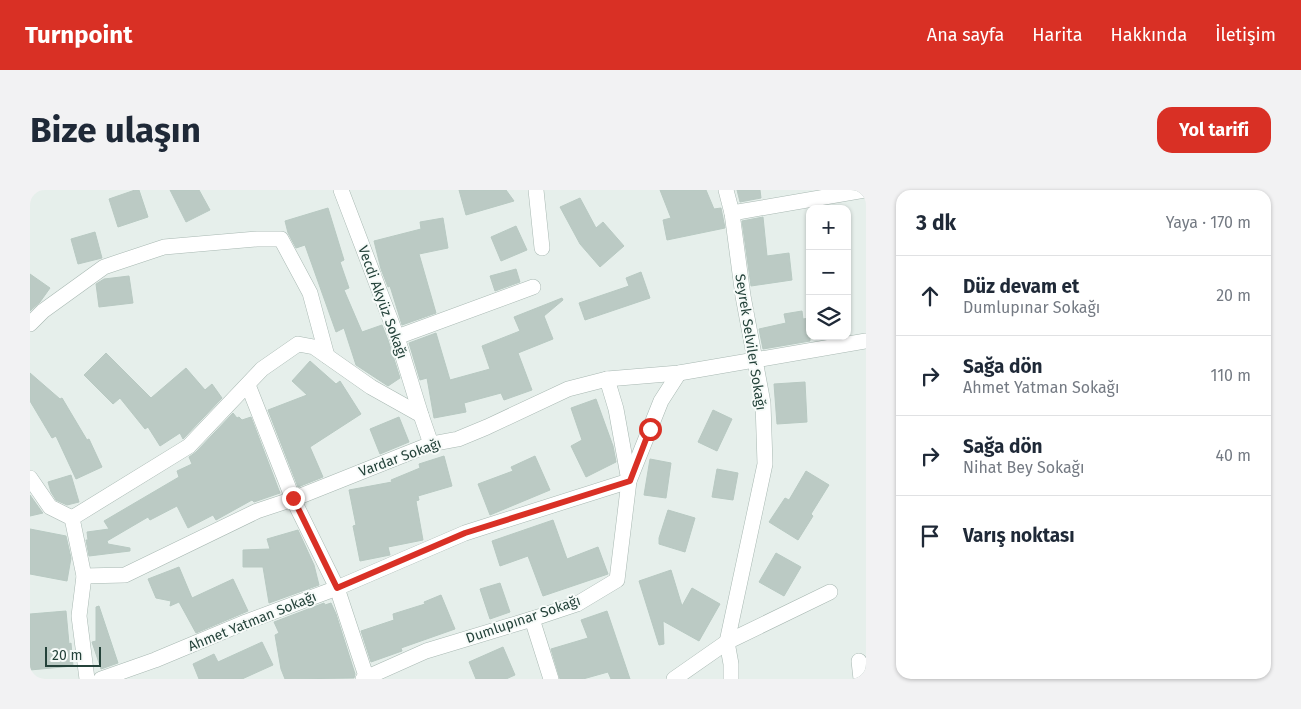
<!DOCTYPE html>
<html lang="tr">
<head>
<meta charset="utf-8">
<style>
  :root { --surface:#fff; --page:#f2f2f3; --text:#1f2937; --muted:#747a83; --line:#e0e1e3; --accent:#d93025 }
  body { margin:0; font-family:"Fira Sans",sans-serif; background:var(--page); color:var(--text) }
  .controls { position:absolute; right:15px; top:15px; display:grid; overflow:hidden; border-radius:10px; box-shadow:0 1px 4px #0004 }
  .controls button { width:45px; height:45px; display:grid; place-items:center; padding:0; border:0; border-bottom:1px solid var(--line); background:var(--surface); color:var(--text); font:25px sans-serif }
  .scale { position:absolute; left:15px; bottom:12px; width:56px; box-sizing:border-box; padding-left:5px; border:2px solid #24423a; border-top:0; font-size:14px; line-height:18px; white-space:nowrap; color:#24423a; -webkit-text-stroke:4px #f7fbf9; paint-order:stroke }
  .stop { position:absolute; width:15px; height:15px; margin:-11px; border:4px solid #d93025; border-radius:50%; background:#fff }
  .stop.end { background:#d93025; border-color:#fff; box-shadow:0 1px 5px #0008 }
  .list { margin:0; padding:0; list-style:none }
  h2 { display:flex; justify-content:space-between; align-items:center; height:65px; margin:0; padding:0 20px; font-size:21px }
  h2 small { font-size:16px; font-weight:400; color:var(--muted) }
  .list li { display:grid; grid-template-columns:32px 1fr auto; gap:15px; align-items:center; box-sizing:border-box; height:80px; padding:0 20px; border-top:1px solid var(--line) }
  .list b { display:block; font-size:19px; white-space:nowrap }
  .list p { margin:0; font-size:16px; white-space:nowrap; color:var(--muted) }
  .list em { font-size:16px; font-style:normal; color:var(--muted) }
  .icon { flex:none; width:28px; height:28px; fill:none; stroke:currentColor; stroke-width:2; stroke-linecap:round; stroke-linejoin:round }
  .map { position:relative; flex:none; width:836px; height:489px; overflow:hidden; border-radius:15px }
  header { display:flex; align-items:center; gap:30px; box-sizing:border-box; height:70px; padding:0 25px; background:var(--accent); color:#fff }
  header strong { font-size:24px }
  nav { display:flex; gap:28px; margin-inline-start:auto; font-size:18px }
  .intro { display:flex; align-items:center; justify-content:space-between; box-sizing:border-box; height:120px; padding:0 30px }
  h1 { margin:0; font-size:35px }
  .button { padding:12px 22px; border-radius:15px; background:var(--accent); color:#fff; font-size:18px; font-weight:700 }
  main { display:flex; gap:30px; padding:0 30px }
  aside { flex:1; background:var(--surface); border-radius:15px; box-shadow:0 1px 4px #0004 }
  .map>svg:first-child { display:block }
  .building { fill:#bbcac4; stroke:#b8c9c2 }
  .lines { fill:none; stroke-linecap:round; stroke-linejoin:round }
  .minor-casing { stroke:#a8b8b2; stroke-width:16 }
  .minor { stroke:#fff; stroke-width:15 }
  .route { stroke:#d93025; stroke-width:6 }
  .labels { text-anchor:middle; stroke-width:4; stroke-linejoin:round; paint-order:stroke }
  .street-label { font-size:14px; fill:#24423a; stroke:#f7fbf9 }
</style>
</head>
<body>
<header>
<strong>Turnpoint</strong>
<nav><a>Ana sayfa</a><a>Harita</a><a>Hakkında</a><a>İletişim</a></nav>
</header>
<div class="intro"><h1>Bize ulaşın</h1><a class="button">Yol tarifi</a></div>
<main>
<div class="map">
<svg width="836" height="489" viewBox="0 0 836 489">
  <rect width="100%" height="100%" fill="#e6efeb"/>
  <g class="building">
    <polygon points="105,0 109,0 118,27 88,37 79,9"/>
    <polygon points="140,0 169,0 180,20 156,32"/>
    <polygon points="429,0 476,0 484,11 436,25"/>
    <polygon points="630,0 676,0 684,19 691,18 695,38 637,50 633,30 641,28"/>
    <polygon points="707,0 730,0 731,8 710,12"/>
    <polygon points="550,8 566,38 573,32 594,56 570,77 550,54 530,17"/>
    <polygon points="298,18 314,70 310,72 319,98 314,100 332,142 352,135 358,150 370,188 358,196 326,175 314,138 306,142 275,55 266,58 258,43 255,31"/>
    <polygon points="733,27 737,66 759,63 762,90 721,96 712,31"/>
    <polygon points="413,28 418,58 389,64 406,123 372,135 360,96 358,97 351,79 344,51 391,39 390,32"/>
    <polygon points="486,36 497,60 471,71 461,47"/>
    <polygon points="65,42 72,68 48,74 41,49"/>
    <polygon points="486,79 490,92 465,101 460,86"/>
    <polygon points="611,82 620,108 555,130 549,113 599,96 596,88"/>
    <polygon points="0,84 20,98 10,112 0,121"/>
    <polygon points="99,86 103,113 69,117 66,94 74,89"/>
    <polygon points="532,108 533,110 514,126 523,149 488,163 502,200 474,210 471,203 434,213 436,222 404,228 397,188 390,190 379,153 406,143 420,190 460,179 452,156 490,141 484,127"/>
    <polygon points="772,121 773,129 780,128 780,151 733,159 729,139 756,133 754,124"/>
    <polygon points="76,163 121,208 156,178 175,200 182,194 192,208 153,249 150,243 130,256 118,237 115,239 90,208 83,214 54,185"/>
    <polygon points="280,171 306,194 310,191 331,224 280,257 293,287 268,297 238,220 277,205 262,191"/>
    <polygon points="0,183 30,209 32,208 57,250 59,249 72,277 46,289 26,246 22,248 0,211"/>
    <polygon points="775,192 777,232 747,234 744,194"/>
    <polygon points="566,209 583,256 586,272 556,287 541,256 552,250 541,218"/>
    <polygon points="683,220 702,229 687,261 668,252"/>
    <polygon points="203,223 207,228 209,227 212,230 221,227 250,303 224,312 222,310 186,330 183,325 158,338 147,316 120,330 118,327 77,351 78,354 100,358 100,361 59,366 56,350 58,350 57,342 79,339 74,331 149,287 147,281 162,274 159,267 166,262"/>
    <polygon points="369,227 379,252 350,264 340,239"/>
    <polygon points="414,266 422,296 388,306 389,310 386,311 393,350 358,357 360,365 330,371 323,336 326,335 319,300 362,292 361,290 390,278 389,274"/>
    <polygon points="505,266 520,300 460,325 448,294 483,281 481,277"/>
    <polygon points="620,269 641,273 636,308 614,305"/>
    <polygon points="687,279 708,283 703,310 682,307"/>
    <polygon points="776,281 799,295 781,324 783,326 768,350 739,332 755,308 759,310"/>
    <polygon points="41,285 49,312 37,315 26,310 21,302 18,292"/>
    <polygon points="0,305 12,322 13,323 0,326"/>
    <polygon points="638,320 665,328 655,362 629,354 629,348"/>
    <polygon points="523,330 537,369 568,357 578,384 513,406 498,366 470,376 462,351"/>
    <polygon points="0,339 36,346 41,368 37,391 0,384"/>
    <polygon points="268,340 284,375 289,395 239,413 233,377 213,377 213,360 240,359 237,349"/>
    <polygon points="746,363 771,377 754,406 729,392"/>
    <polygon points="149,377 162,408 203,389 218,421 166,443 149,412 140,416 141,411 126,408 118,389"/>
    <polygon points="641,380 652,416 662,398 690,414 669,451 633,431 634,454 629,455 609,391"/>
    <polygon points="470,393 480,422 460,429 450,399"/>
    <polygon points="411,405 425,439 371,458 372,461 341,472 331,441 364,430 363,424 395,414 394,412"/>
    <polygon points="294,413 295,415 301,413 306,424 325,484 324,488 255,489 251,479 245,445 249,443 244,432"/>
    <polygon points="69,416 88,473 71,479 62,452 66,451 66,417"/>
    <polygon points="36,421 39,454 41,453 43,476 0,480 0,424"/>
    <polygon points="577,421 600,489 581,489 578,482 553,489 530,489 521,459 558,448 551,430"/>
    <polygon points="232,452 243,475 212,489 169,489 163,474 184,464 188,472"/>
    <polygon points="473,457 485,485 476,489 446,489 439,472"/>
  </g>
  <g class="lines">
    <g class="minor-casing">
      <g id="minor">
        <polyline points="311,0 367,147 391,225"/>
        <polyline points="506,0 512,58"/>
        <polyline points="696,0 702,23 713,106 733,213 735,274 697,452 701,474 701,489"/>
        <polyline points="702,23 836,0"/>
        <polyline points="0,134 13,121 74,77 134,57 227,49 251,49 280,103 297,166"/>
        <polyline points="367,147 503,97"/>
        <polyline points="218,195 263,309 307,398 337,489"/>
        <polyline points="0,288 20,317 42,328"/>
        <polyline points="54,386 95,385 227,321 263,309 401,254 428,249 457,237 538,199 577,189 649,183 836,151"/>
        <polyline points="502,429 521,489"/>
        <polyline points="829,471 831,489"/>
        <polyline points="57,489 49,426 54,386 42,328 159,256 232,179 268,154 284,157 341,197 391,225 401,254"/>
        <polyline points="71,489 125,470 216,432 307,398 435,343 599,291 586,219 577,189"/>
        <polyline points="333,489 396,461 502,429 547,414 587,390 599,291 631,211 649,183"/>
        <polyline points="644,489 697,452 800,402"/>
      </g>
    </g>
    <use href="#minor" class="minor"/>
  </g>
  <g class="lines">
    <polyline class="route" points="263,308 307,398 435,343 600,291 620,239"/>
  </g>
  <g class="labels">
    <g class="street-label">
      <text transform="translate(353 112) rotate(70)" y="5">Vecdi Akyüz Sokağı</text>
      <text transform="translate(721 152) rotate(81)" y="5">Seyrek Selviler Sokağı</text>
      <text transform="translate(370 267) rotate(-20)" y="5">Vardar Sokağı</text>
      <text transform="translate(493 429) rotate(-19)" y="5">Dumlupınar Sokağı</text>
      <text transform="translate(222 431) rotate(-22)" y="5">Ahmet Yatman Sokağı</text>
    </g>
  </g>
</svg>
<div class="controls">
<button>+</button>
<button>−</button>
<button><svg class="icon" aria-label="layers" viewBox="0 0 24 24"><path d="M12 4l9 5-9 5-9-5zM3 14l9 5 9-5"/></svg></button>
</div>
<div class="scale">20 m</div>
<div class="stop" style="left:620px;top:239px"></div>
<div class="stop end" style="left:263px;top:308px"></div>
</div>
<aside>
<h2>3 dk<small>Yaya · 170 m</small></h2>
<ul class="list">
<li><svg class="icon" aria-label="ahead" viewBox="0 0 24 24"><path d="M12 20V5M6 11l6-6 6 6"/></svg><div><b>Düz devam et</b><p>Dumlupınar Sokağı</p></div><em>20 m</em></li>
<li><svg class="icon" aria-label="right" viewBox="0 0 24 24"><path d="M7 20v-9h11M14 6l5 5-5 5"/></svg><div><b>Sağa dön</b><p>Ahmet Yatman Sokağı</p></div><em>110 m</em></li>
<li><svg class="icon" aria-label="right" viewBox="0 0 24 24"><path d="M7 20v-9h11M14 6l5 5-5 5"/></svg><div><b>Sağa dön</b><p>Nihat Bey Sokağı</p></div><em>40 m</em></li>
<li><svg class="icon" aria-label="arrive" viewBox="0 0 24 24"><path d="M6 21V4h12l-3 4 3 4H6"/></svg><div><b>Varış noktası</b></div></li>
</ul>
</aside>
</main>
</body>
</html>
